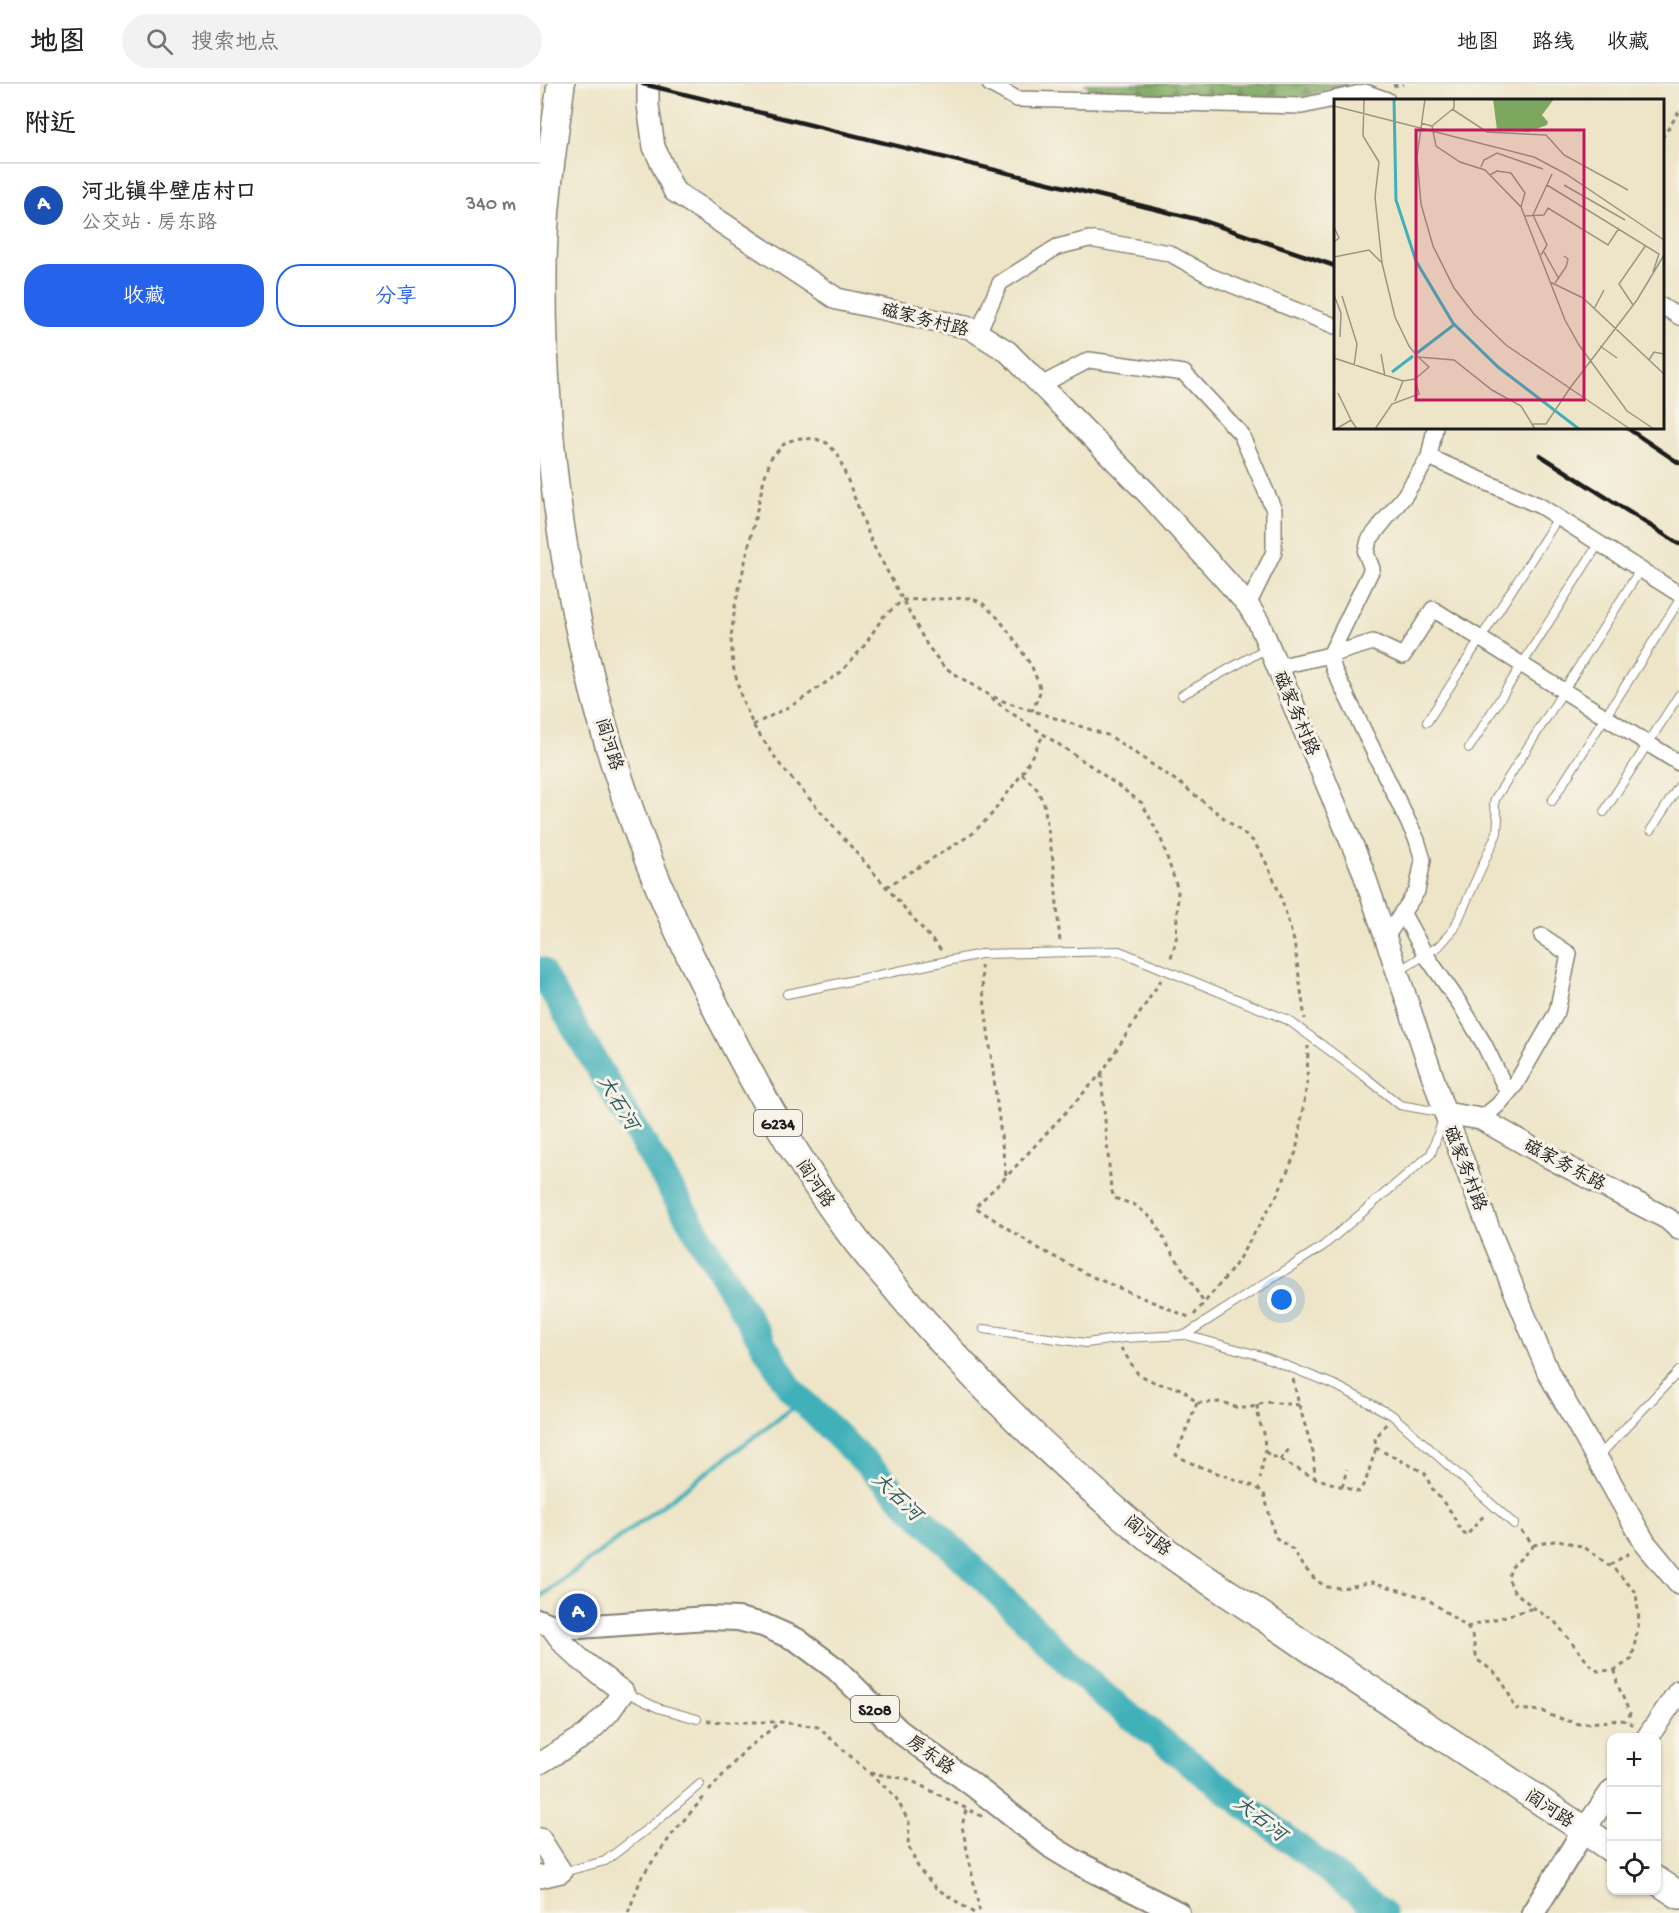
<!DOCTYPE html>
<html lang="zh">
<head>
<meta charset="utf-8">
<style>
  :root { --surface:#fff; --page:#f2f2f2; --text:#222; --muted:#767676; --line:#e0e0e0; --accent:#2563eb }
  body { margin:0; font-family:"Gochi Hand","LXGW WenKai TC",sans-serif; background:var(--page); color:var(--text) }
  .controls { position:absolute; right:18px; bottom:18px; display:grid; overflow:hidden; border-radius:12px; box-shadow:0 2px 4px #0004 }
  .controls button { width:54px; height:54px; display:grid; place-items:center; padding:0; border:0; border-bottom:2px solid var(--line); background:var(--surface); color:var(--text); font:30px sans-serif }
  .you { position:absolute; left:742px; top:1216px; width:21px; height:21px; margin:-15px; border:4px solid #fff; border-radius:50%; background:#1a73e8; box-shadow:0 0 0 9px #1a73e833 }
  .badge { display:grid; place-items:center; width:39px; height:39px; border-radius:50%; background:var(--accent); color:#fff; font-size:20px; font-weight:700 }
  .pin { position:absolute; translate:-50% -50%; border:3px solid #fff; box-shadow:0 2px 6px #0006 }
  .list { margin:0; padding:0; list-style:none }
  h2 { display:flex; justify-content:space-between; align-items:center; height:78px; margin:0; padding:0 24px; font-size:26px }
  h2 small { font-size:20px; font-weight:400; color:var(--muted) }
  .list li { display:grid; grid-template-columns:39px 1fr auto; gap:18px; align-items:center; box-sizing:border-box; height:84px; padding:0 24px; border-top:2px solid var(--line) }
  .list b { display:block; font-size:22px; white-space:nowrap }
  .list p { margin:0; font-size:20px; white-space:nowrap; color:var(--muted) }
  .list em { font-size:20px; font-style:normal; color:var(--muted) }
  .actions { display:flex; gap:12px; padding:18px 24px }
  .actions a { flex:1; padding:14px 0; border:2px solid var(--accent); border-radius:24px; text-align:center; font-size:21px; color:var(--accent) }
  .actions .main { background:var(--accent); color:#fff }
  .icon { flex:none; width:33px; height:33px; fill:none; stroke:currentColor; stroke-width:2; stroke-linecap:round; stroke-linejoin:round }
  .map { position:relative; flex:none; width:1139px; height:1829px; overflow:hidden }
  header { display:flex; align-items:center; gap:36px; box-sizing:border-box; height:84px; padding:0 30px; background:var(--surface); border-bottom:2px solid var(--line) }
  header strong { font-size:28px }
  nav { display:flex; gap:33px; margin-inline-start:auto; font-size:21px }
  .search { width:420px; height:54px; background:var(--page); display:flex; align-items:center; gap:15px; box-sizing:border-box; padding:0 21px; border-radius:33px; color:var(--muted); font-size:22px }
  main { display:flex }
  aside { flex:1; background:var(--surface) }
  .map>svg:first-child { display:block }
  .forest { fill:url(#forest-firs); stroke:#4c623e; stroke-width:1.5 }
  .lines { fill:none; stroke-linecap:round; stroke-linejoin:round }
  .stream { stroke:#40b0b9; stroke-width:4.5 }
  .river { stroke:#40b0b9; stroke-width:27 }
  .lane-casing { stroke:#858072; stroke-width:10 }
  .street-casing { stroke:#858072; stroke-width:18 }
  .secondary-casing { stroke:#858072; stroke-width:24 }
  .primary-casing { stroke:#858072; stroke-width:26 }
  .highway-casing { stroke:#858072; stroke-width:30 }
  .path { stroke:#858072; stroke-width:3; stroke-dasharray:4.5 4.5; stroke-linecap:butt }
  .lane { stroke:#fff; stroke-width:8 }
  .street { stroke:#fff; stroke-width:15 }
  .secondary { stroke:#fff; stroke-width:21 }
  .primary { stroke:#fff; stroke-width:22 }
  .highway { stroke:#fff; stroke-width:27 }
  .rail { stroke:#1c1c1c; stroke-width:4.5 }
  .labels { text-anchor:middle; stroke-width:6; stroke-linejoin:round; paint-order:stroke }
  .shield { fill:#f7f3e8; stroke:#5e5c59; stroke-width:1.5 }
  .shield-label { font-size:16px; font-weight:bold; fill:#1c1c1c }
  .street-label { font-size:18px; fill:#1c1c1c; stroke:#f7f3e8 }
  .water-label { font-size:20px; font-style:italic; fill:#2a575b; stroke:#f7f3e8 }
  .inset-river { fill:none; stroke:#40b0b9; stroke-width:3 }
  .inset-road { fill:none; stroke:#9a9583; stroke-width:1.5 }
  .view { fill:#c2185b; fill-opacity:0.15; stroke:#c2185b; stroke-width:3 }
  .inset-edge { fill:none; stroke:#1c1c1c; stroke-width:3 }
</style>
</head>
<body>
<header>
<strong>地图</strong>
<div class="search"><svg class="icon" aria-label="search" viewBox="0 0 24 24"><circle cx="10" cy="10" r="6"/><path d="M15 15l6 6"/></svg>搜索地点</div>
<nav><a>地图</a><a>路线</a><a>收藏</a></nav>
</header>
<main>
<aside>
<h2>附近<small></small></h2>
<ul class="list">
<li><span class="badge" style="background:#1a4fb4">A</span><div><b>河北镇半壁店村口</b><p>公交站 · 房东路</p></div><em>340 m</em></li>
</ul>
<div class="actions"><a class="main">收藏</a><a>分享</a></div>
</aside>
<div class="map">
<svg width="1139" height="1829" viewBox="0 0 1139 1829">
  <defs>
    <pattern id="forest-firs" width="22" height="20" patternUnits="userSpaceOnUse" patternTransform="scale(1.5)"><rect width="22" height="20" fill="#7da75f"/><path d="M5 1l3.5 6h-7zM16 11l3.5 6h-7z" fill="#66874e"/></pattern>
  </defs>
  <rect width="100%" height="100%" fill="#f7f3e8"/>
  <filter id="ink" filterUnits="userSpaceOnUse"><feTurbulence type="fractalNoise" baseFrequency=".0167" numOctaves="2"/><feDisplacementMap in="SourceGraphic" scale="12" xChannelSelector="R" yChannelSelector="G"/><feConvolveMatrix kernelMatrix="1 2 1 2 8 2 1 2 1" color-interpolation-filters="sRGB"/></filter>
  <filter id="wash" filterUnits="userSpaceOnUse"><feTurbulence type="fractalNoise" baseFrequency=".008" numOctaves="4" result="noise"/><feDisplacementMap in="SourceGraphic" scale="24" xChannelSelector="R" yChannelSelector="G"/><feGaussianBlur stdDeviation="1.35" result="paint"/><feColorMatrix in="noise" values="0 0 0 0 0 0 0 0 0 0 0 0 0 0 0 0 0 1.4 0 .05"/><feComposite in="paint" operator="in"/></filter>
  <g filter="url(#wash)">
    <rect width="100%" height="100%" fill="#eee5c8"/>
    <polygon class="forest" points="545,0 808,0 758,14 559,10"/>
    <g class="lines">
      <polyline class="stream" points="0,1513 262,1317"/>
      <polyline class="river" points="0,886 251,1306 557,1606 843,1829"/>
    </g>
  </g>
  <g filter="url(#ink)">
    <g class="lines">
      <g class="lane-casing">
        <g id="lane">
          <polyline points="642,611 727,564"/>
          <polyline points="887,638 1018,434"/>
          <polyline points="929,664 1059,459"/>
          <polyline points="1012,717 1139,517"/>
          <polyline points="1064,728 1139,611"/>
          <polyline points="1111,746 1139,702"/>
          <polyline points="859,887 899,862 914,845 957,749 958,734 954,721 955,715 1100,486"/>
          <polyline points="247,910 441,870 579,867 748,936 824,992 860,1021 905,1029 891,1070 783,1162 645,1251 584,1254 546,1259 444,1245"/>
          <polyline points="645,1251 722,1272 797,1302 852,1331 974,1440"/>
          <polyline points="1058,1373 1139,1287"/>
          <polyline points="85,1608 118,1624 157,1635"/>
          <polyline points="23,1788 65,1777 115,1739 160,1700"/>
        </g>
      </g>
      <g class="street-casing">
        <g id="street">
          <polyline points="450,0 477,15 762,22 825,8 847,16"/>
          <polyline points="1122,222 1139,233"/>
          <polyline points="438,249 460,199 517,163 549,155 629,169 670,192 795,242"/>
          <polyline points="501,301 549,276 644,289 701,350 734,426 734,468 708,521"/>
          <polyline points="889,373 1000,422 1139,510"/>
          <polyline points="737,583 790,571 833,558 863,572 893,525 1139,679"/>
          <polyline points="862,828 885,870 920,920 944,960 968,1009"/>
          <polyline points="846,853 877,807 883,776 877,756 794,586 790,571 832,485 826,469 829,456 865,411 889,373 895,344"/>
          <polyline points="941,1035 958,1021 975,1001 1017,928 1029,870 1002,852"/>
        </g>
      </g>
      <g class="secondary-casing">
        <g id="secondary">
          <polyline points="108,0 108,21 114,63 134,107 297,215 430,244 468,268 608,410 708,521 719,539 822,784 905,1029 949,1145 1008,1288 1105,1459 1139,1500"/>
          <polyline points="905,1029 941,1035 1010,1074 1128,1135 1139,1145"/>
          <polyline points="1107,1654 1139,1607"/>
          <polyline points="0,1679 46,1651 69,1628 83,1608 40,1575 24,1560 10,1541"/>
          <polyline points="1044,1746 1072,1706"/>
          <polyline points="0,1755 21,1788 0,1793"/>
        </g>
      </g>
      <g class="primary-casing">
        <g id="primary">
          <polyline points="0,1537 10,1541 39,1543 167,1534 198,1535 223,1541 257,1556 296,1585 359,1647 433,1701 513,1764 536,1778 638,1829"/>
          <polyline points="993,1829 1044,1746"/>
        </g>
      </g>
      <g class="highway-casing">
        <g id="highway">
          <path d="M21,0C13,62 3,124 3,187C1,417 47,654 146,863C157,886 169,909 180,932C218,1008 260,1082 311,1150C324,1168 339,1184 353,1201C428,1292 513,1374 604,1450C639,1479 684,1506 722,1532C837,1612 956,1686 1072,1765"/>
          <polyline points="1116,1796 1139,1811"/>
        </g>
      </g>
      <g class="path">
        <polyline points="853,2 863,0"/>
        <polyline points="1122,54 1139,28"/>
        <polyline points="451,614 467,626 551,682 602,719 621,755 638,806 636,857 630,877"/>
        <polyline points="213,641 258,618 301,588 324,562 343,533 363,516 429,514 441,518 458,534 472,552 492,583 501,606 492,627"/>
        <polyline points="482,690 497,705 504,720 514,783 520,859"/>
        <polyline points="346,803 432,750 451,731 482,690 504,650"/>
        <polyline points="401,866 241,682 213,641 201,612 193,582 191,554 195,522 224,395 231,374 246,358 260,354 276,355 287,359 298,371 332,459 387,561 404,583 445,609 463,617 570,652 641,700 713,757 724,774 740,810 754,857 765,935"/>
        <polyline points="441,881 442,898 466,1092"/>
        <polyline points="621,896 561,990 466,1093 435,1123 496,1163 553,1193 651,1234"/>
        <polyline points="561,990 571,1104 574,1114 595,1121 614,1136 627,1160 664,1219"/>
        <polyline points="654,1231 694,1183 737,1111 756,1068 767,1000 768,962"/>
        <polyline points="581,1264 598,1290 616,1299 642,1305 657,1319 682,1318 698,1324 709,1324 726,1318 759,1321"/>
        <polyline points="753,1295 759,1321 773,1368 775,1393"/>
        <polyline points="657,1319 636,1371 655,1381 716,1403 724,1409 735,1453 753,1466 762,1481 775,1495 786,1503 803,1504 832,1498 886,1514 927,1543 994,1524"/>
        <polyline points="717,1321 719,1337 724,1349 725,1368 720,1395"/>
        <polyline points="846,1340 835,1355 836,1364 885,1389 891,1403 912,1429 918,1442 926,1452 946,1429"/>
        <polyline points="725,1368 775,1394 819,1408 826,1396 836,1364"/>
        <polyline points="740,1376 750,1364"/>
        <polyline points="802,1403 807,1385"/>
        <polyline points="981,1447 994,1461 1019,1456 1044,1463 1073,1484 1096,1508 1099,1537 1092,1575 1075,1586 1058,1587 1050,1581 1016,1539 994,1524 974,1507 968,1494 971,1484 994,1461"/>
        <polyline points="1070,1481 1091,1468"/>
        <path d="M927,1543L932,1551L937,1576C960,1590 966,1601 975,1625L1003,1627L1012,1632L1039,1640L1080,1636L1087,1637L1094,1642"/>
        <polyline points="1075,1586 1077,1599 1090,1630 1087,1637"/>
        <polyline points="167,1637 186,1638 241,1638 278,1643 355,1712 369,1738 368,1761 379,1785 396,1804 434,1829"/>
        <polyline points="330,1689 368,1695 443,1733"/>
        <polyline points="169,1707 205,1666 239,1639"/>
        <polyline points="426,1726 422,1742 440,1829"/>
        <polyline points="88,1829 102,1792 136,1745 165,1712"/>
      </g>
      <use href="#lane" class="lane"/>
      <use href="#street" class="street"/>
      <use href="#secondary" class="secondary"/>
      <use href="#primary" class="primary"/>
      <use href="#highway" class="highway"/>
      <g class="rail">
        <polyline points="103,0 664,137 795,182"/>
        <polyline points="1087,344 1139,379"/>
        <polyline points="1000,371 1139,460"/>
      </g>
    </g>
  </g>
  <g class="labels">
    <g class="shield">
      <rect x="214" y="1026" width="48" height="26" rx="4.5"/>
      <rect x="311" y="1612" width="48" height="26" rx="4.5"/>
    </g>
    <g class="shield-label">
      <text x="238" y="1045">G234</text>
      <text x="335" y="1631">S208</text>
    </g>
    <g class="street-label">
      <text transform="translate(385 235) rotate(14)" y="6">磁家务村路</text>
      <text transform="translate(757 629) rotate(67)" y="6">磁家务村路</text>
      <text transform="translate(70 660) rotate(73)" y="6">阎河路</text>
      <text transform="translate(1025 1080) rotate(28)" y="6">磁家务东路</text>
      <text transform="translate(926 1084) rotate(69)" y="6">磁家务村路</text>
      <text transform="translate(276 1099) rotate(56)" y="6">阎河路</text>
      <text transform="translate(608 1451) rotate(38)" y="6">阎河路</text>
      <text transform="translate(391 1670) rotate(36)" y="6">房东路</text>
      <text transform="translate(1010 1724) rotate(33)" y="6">阎河路</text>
    </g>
    <g class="water-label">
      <text transform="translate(79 1018) rotate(59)" y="7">大石河</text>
      <text transform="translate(358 1412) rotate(44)" y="7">大石河</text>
      <text transform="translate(721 1734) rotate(38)" y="7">大石河</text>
    </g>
  </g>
  <g transform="translate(794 15)">
    <rect width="330" height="330" fill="#eee5c8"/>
    <path d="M159,0H220L208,16L214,23L213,26L194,33L163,31Z" fill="#7da75f"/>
    <path class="inset-river" d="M60,0L62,101L82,162L119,224L164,268L245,330M83,254L121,225M58,273L79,257"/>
    <path class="inset-road" d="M30,0L29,37L45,63L41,98L48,164L61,218L75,247L84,258L120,261L158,291L187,307L201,330M91,0L83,58L87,105L99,147L120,189L140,215L172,246L296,330M0,7L200,58L232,75L330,141M118,10L153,33L212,36L230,56L294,91M87,24L98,27L102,47L126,63L151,71L187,108L231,221L245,246L293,312L320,330M98,27L120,9V0M147,68L150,61L163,54L209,70M156,76L163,72L177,74L191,94L187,108M213,86L325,155L319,173M230,86L291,121M191,117L210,116L214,109L274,146L285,129M0,128L5,139L0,143M210,153L225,180M207,156L213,146L199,116L218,75M0,158L35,151L47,163M216,183L249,199L330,275M221,184L232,168L234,160L230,157M0,196L7,214L6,238M8,197L23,245L20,267M299,206L285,185L312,146M260,210L270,191M266,247L283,259M47,255L51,277M0,259L69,282L81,280L95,268L84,258M315,261L320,253L330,255M236,289L303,201L330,156M4,294L17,321M61,302L69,282M199,325H212L236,289M2,330L17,321L23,330M41,330L58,305L85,295L81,280"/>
    <path class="view" d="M82,31H250V301H82Z"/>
    <rect width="330" height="330" class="inset-edge"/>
  </g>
</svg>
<div class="controls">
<button>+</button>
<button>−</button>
<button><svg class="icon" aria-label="locate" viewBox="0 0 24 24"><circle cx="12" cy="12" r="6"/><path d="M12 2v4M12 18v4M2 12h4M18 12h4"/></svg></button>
</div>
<div class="you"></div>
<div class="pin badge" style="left:38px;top:1529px;background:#1a4fb4">A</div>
</div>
</main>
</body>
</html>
